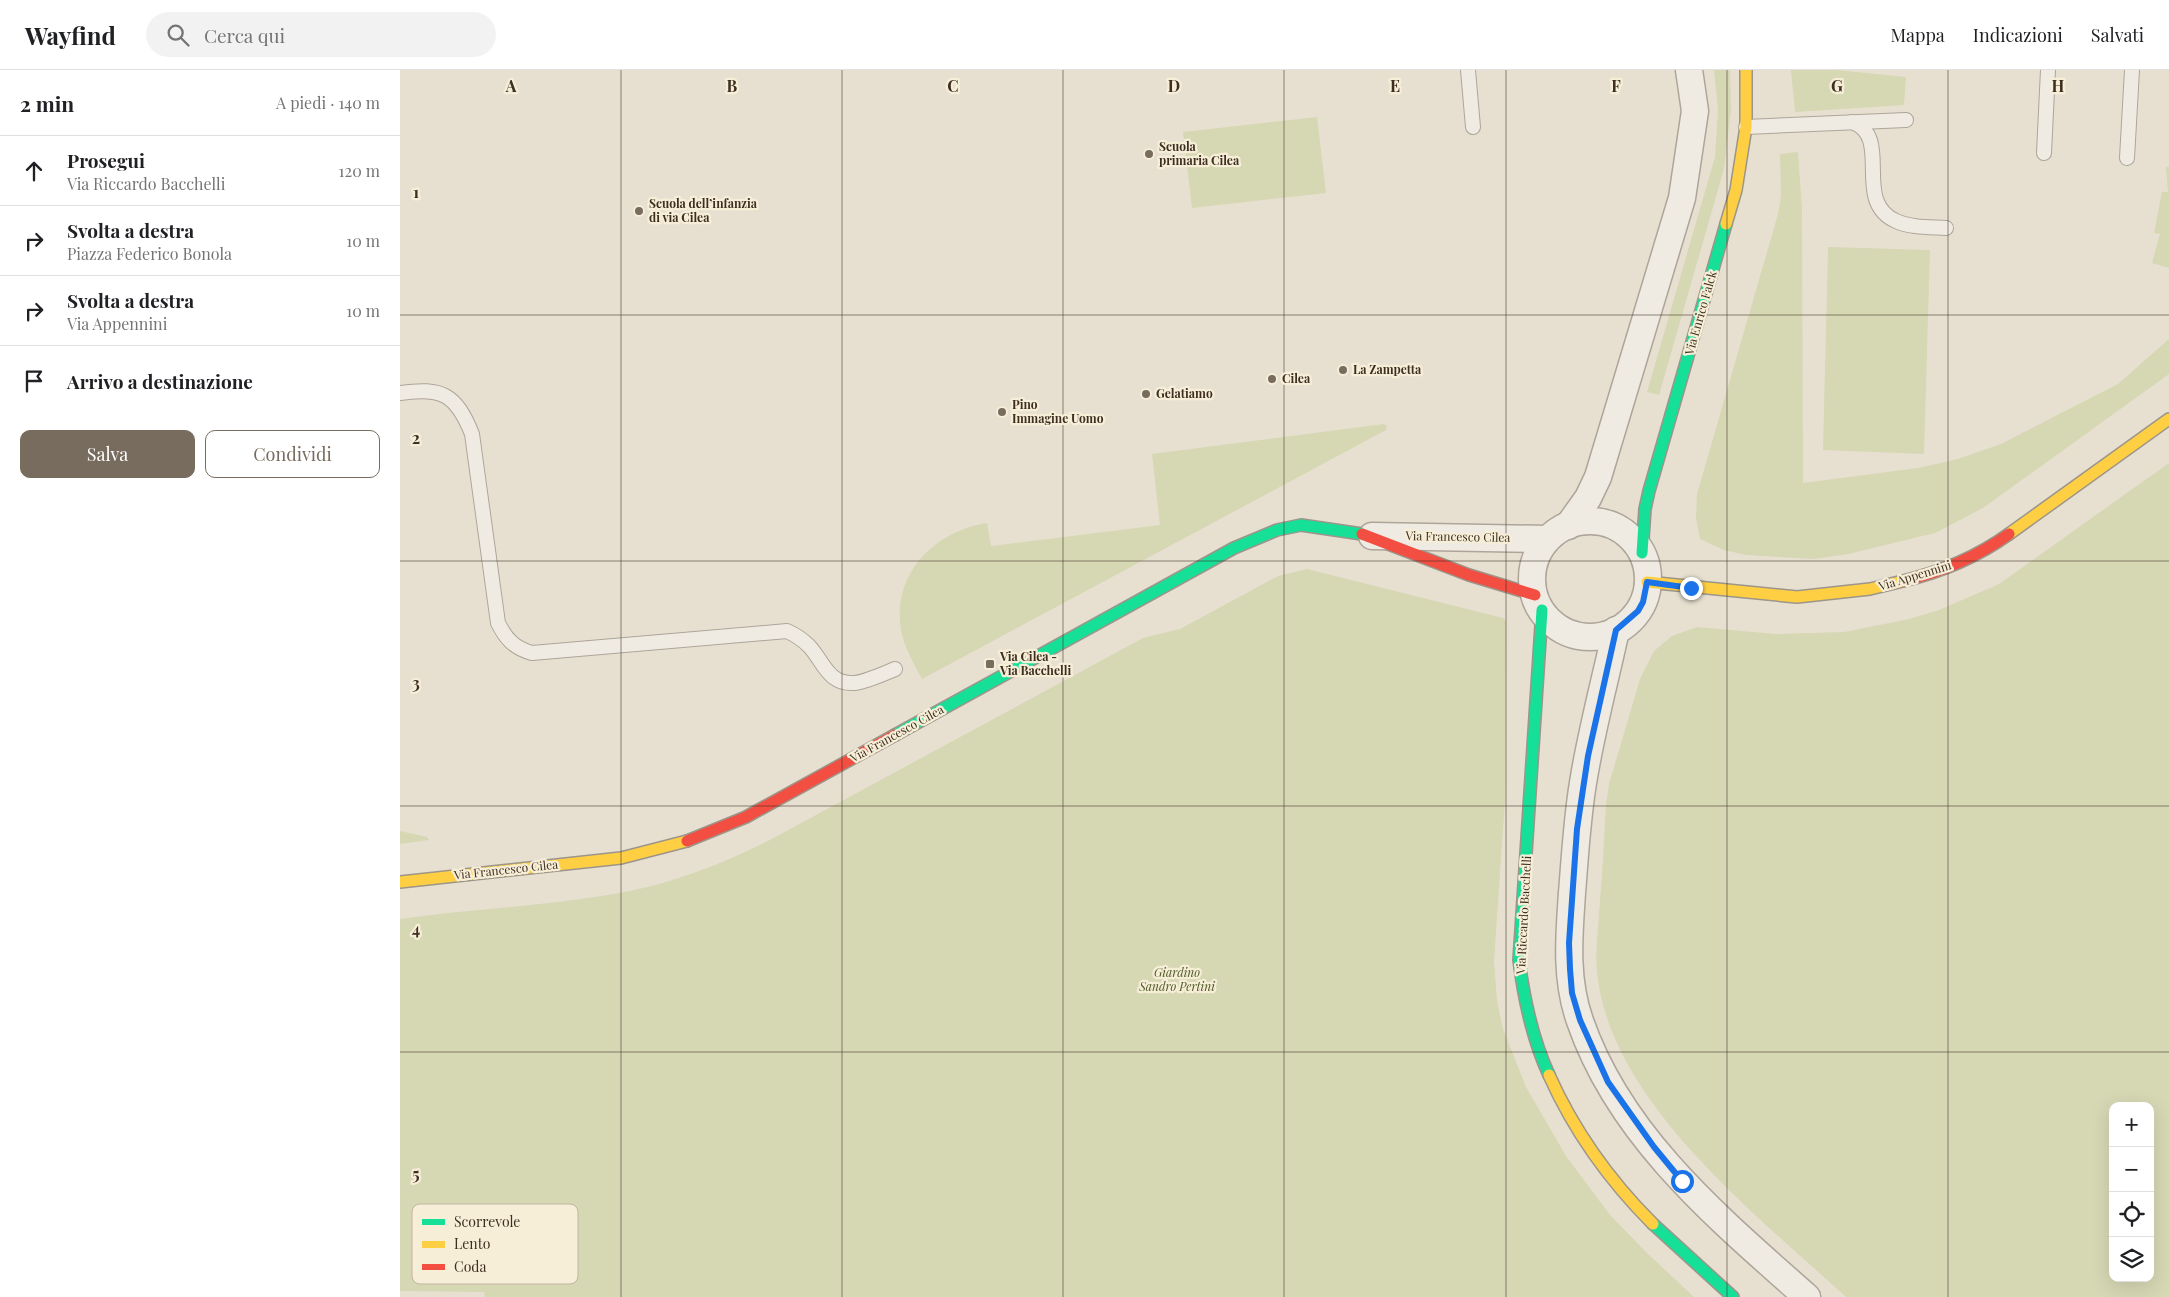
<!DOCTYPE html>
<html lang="it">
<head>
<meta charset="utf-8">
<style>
  :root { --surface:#fff; --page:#f2f2f2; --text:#202124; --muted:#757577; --line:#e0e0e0; --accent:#786c5e }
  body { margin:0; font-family:"Playfair Display",serif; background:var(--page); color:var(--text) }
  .controls { position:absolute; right:15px; bottom:15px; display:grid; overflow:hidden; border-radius:10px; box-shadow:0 5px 20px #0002 }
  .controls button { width:45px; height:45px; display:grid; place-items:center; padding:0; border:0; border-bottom:1px solid var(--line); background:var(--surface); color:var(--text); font:25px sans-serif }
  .stop { position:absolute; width:15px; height:15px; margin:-11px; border:4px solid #1a73e8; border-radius:50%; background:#fff }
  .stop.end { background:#1a73e8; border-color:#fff; box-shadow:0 1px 5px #0008 }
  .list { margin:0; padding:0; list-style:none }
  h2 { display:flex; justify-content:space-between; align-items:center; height:65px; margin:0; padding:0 20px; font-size:21px }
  h2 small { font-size:16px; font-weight:400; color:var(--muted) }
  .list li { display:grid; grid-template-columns:32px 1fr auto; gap:15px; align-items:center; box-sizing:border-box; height:70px; padding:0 20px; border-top:1px solid var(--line) }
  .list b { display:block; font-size:19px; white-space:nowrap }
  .list p { margin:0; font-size:16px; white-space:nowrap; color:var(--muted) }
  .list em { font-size:16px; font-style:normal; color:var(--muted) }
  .actions { display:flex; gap:10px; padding:15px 20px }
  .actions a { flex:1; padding:11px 0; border:1px solid var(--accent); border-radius:10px; text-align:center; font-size:18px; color:var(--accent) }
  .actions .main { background:var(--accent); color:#fff }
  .icon { flex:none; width:28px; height:28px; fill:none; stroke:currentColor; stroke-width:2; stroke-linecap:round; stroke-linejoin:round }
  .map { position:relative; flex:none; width:1769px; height:1227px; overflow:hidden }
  header { display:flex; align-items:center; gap:30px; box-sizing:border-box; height:70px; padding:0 25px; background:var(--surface); border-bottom:1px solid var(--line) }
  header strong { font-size:24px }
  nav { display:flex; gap:28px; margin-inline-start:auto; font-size:18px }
  .search { width:350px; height:45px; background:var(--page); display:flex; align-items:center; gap:12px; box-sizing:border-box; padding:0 18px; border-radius:28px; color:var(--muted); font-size:19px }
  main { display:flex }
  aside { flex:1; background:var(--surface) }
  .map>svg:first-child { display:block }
  .green { fill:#d6d7b3; fill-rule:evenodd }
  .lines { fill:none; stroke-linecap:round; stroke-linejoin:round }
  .lane-casing { stroke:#ada599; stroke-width:16 }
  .street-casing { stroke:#ada599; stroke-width:29 }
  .fast-casing { stroke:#9c958a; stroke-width:14 }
  .slow-casing { stroke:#9c958a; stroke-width:14 }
  .jam-casing { stroke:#9c958a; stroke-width:14 }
  .lane { stroke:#efebe3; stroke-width:14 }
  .street { stroke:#efebe3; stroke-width:26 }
  .fast { stroke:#16e098; stroke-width:11 }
  .slow { stroke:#ffcf43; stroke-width:11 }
  .jam { stroke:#f24e42; stroke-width:11 }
  .route { stroke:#1a73e8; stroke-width:6 }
  .grid { fill:none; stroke:#3d2e20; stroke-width:1; stroke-opacity:0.55 }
  .poi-dot { fill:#786c5e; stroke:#f7eed8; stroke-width:2 }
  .labels { text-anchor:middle; stroke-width:4.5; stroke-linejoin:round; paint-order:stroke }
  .poi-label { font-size:12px; font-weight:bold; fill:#3d2e20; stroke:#f7eed8; text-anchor:start }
  .street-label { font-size:12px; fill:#3d2e20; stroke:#f7eed8 }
  .park-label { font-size:12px; font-style:italic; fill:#4d5a26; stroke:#f7eed8 }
  .key { fill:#f7eed8; stroke:#bfb4a1; stroke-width:1 }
  .key-label { font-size:14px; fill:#3d2e20 }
  .grid-label { font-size:16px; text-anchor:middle; font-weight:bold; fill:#3d2e20; stroke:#f7eed8; stroke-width:4.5; stroke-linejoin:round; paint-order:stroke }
</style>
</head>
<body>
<header>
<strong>Wayfind</strong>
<div class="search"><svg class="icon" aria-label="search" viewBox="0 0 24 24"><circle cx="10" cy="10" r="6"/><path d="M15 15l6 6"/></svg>Cerca qui</div>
<nav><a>Mappa</a><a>Indicazioni</a><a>Salvati</a></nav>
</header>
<main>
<aside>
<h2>2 min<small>A piedi · 140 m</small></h2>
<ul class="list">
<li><svg class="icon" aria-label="ahead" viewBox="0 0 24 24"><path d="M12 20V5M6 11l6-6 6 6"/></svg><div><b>Prosegui</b><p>Via Riccardo Bacchelli</p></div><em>120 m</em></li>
<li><svg class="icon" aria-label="right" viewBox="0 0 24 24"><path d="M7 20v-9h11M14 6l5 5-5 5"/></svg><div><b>Svolta a destra</b><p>Piazza Federico Bonola</p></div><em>10 m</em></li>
<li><svg class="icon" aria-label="right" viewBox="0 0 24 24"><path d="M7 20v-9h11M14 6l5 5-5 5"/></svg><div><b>Svolta a destra</b><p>Via Appennini</p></div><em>10 m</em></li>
<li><svg class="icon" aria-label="arrive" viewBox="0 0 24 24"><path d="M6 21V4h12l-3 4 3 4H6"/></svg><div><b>Arrivo a destinazione</b></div></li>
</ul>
<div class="actions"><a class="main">Salva</a><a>Condividi</a></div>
</aside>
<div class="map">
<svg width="1769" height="1227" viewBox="0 0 1769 1227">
  <rect width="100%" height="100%" fill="#e7e0d1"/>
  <g class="green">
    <polygon points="1314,0 1330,0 1331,39 1324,99 1259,325 1247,322 1315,87 1318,40"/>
    <polygon points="1391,0 1436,0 1506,7 1504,35 1395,42"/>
    <polygon points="917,47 926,123 792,138 783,62"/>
    <polygon points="1398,82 1402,139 1403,413 1518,398 1558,389 1601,374 1718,314 1769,269 1769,304 1583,438 1535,463 1448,484 1414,489 1346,485 1324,480 1300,469 1296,448 1297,424 1378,144 1381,126 1380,84"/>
    <polygon points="1766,97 1769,97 1769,198 1752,193 1760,164 1754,163 1762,122 1768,122"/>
    <polygon points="1428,177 1530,180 1524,384 1423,380"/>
    <path d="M984,354L987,356L986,360L522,609C514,594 504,577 501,560C492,503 535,461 587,453L591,476L760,455L752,384Z"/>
    <path d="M1769,393V1227H1446C1357,1145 1208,1030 1197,901C1195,882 1198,863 1199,844C1202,808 1204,771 1206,735L1209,714L1240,609L1254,581L1272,566L1297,557L1376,564L1444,562L1509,549L1539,540L1599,514ZM1713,1036H1750V1208H1713Z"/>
    <path d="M907,499L1103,548L1106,551L1105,730L1094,891L1097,931L1103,959L1126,1017L1166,1086L1210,1145L1247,1183L1294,1227H85L84,1222L0,1221V849C76,838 154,836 230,821C278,811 324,793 368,771L743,568L780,559L878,506Z"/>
    <polygon points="0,761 27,767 29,770 0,774"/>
  </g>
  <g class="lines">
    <g class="lane-casing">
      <g id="lane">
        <polyline points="1068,0 1073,57"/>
        <path d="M1452,52C1494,67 1451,131 1496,151C1511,158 1530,157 1546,158"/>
        <polyline points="1346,57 1506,50"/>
        <polyline points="1644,83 1648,0"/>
        <polyline points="1727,88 1732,0"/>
        <path d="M0,323C42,317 56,324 72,364L98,553C106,569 114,578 132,583L387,561C396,565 402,569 409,576C424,592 428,615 455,613C468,611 483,604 495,599"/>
      </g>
    </g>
    <g class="street-casing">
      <g id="street">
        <circle cx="1190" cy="509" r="58"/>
        <polyline points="1168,456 1188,428 1198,407 1282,128 1295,41 1289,0"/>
        <polyline points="972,466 1146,469"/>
        <path d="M1216,560C1205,611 1191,662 1183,713C1177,749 1175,786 1172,823C1169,866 1165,909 1180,951C1220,1067 1318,1148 1407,1227"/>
      </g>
    </g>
    <g class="fast-casing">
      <g id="fast">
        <polyline points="1242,483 1245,439 1249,421 1326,154"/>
        <path d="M1142,540L1119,890C1124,930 1132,968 1149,1005"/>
        <polyline points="495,665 834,478 877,460 901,455 962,464"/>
        <polyline points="1253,1154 1333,1227"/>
      </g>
    </g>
    <g class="slow-casing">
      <g id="slow">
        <polyline points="1326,154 1336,120 1346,57 1346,0"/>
        <polyline points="1609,464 1769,349"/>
        <polyline points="1247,512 1397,527 1470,519 1503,511"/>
        <polyline points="0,812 221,788 287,771"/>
        <path d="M1149,1005C1174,1061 1210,1111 1253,1154"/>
      </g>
    </g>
    <g class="jam-casing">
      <g id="jam">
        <polyline points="962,464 1069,505 1135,525"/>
        <path d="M1503,511C1541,502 1577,487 1609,464"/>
        <polyline points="287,771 346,747 495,665"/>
      </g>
    </g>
    <use href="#lane" class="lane"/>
    <use href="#street" class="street"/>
    <use href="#fast" class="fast"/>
    <use href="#slow" class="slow"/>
    <use href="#jam" class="jam"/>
  </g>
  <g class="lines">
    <polyline class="route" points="1282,1111 1254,1077 1208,1012 1180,950 1172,923 1170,899 1169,873 1177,759 1188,686 1216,560 1238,541 1243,532 1247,512 1291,518"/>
  </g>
  <path class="grid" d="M221,0V1227M442,0V1227M663,0V1227M884,0V1227M1106,0V1227M1327,0V1227M1548,0V1227M0,245H1769M0,491H1769M0,736H1769M0,982H1769"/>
  <g class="poi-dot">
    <circle cx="749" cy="84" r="5"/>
    <circle cx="239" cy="141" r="5"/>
    <circle cx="943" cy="300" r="5"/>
    <circle cx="872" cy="309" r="5"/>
    <circle cx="746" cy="324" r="5"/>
    <circle cx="602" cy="342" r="5"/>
    <rect x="585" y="589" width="10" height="10" rx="2.5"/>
  </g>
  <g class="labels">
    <g class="poi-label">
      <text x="759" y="81">Scuola<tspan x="759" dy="14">primaria Cilea</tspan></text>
      <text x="249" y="138">Scuola dell’infanzia<tspan x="249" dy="14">di via Cilea</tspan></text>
      <text x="953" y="304">La Zampetta</text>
      <text x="882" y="313">Cilea</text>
      <text x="756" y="328">Gelatiamo</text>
      <text x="612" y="339">Pino<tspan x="612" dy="14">Immagine Uomo</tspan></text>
      <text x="600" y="591">Via Cilea -<tspan x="600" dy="14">Via Bacchelli</tspan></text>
    </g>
    <g class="street-label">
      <text transform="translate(1301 243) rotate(-74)" y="4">Via Enrico Falck</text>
      <text transform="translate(1058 467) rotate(1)" y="4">Via Francesco Cilea</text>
      <text transform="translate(1515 506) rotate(-17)" y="4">Via Appennini</text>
      <text transform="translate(497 664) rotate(-29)" y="4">Via Francesco Cilea</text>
      <text transform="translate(106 800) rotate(-6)" y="4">Via Francesco Cilea</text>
      <text transform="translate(1124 845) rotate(-87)" y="4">Via Riccardo Bacchelli</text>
    </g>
    <g class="park-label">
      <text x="777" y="907">Giardino<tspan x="777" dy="14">Sandro Pertini</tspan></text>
    </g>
  </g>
  <rect x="12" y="1134" width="166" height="80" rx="8" class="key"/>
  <rect x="22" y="1149" width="23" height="6" fill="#16e098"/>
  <rect x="22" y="1171" width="23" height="7" fill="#ffcf43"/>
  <rect x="22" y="1194" width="23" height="6" fill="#f24e42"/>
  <g class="key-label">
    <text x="54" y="1157">Scorrevole</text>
    <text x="54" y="1179">Lento</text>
    <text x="54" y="1202">Coda</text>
  </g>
  <g class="grid-label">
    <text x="111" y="22">A</text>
    <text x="332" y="22">B</text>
    <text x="553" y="22">C</text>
    <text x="774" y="22">D</text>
    <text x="995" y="22">E</text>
    <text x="1216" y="22">F</text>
    <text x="1437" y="22">G</text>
    <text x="1658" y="22">H</text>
    <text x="16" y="128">1</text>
    <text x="16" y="374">2</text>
    <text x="16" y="619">3</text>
    <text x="16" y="865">4</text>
    <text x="16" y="1110">5</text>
  </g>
</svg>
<div class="controls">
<button>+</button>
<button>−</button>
<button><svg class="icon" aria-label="locate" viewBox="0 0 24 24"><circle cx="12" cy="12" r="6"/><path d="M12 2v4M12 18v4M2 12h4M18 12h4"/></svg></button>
<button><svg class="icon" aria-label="layers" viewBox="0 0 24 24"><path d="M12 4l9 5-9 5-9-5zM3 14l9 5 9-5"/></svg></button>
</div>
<div class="stop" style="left:1282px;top:1111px"></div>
<div class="stop end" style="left:1291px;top:518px"></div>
</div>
</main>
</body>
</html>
